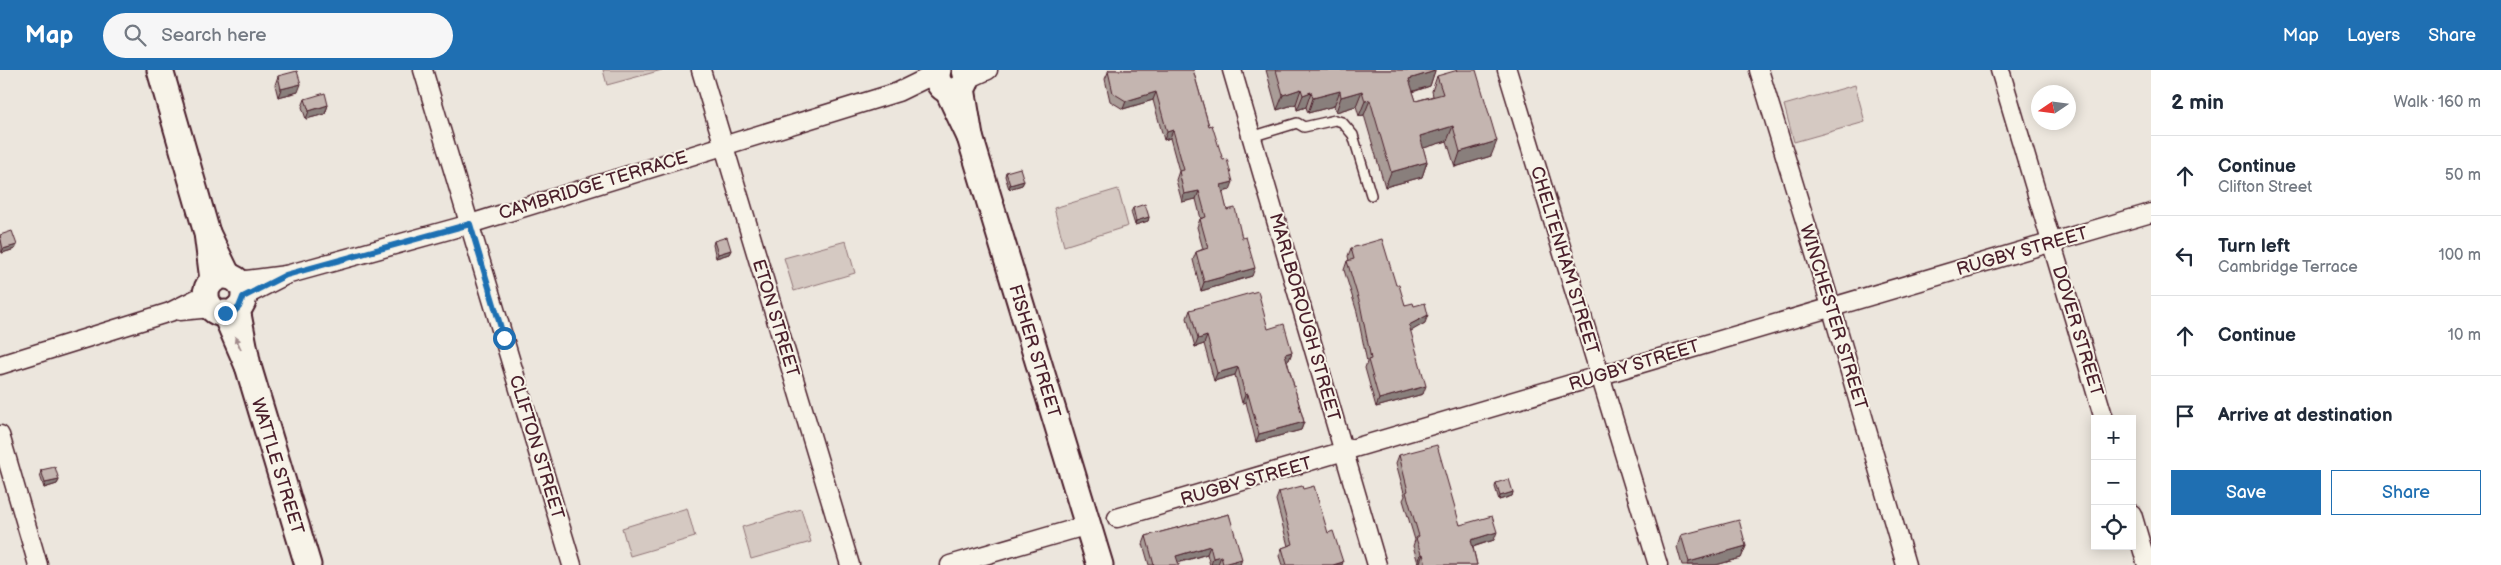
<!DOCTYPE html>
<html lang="en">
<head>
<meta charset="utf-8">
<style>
  :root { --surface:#fff; --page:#f6f6f7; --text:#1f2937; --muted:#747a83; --line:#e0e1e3; --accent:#1f6fb2 }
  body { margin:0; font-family:"Balsamiq Sans",sans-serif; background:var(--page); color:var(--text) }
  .controls { position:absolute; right:15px; bottom:15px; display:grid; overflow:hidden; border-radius:0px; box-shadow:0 2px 12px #0003 }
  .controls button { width:45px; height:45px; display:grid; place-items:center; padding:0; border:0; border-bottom:1px solid var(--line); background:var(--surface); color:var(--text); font:25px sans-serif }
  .compass { position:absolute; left:2031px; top:15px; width:45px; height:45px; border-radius:50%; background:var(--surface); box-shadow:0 2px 12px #0003; rotate:257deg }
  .stop { position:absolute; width:15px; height:15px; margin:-11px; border:4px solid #1f6fb2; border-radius:50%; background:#fff }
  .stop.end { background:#1f6fb2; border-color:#fff; box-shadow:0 1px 5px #0008 }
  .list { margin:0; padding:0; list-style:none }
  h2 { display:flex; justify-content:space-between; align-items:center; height:65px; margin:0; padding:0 20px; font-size:21px }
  h2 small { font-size:16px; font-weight:400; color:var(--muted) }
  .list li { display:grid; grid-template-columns:32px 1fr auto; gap:15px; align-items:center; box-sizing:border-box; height:80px; padding:0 20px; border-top:1px solid var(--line) }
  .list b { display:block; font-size:19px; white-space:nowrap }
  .list p { margin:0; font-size:16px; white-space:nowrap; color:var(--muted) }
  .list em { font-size:16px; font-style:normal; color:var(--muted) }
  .actions { display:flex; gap:10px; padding:15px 20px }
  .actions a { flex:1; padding:11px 0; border:1px solid var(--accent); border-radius:0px; text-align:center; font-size:18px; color:var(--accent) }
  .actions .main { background:var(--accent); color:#fff }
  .icon { flex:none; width:28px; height:28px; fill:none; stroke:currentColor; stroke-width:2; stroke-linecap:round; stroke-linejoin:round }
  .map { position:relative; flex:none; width:2151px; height:495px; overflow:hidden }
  header { display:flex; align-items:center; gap:30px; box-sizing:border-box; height:70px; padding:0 25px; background:var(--accent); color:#fff }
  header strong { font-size:24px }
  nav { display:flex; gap:28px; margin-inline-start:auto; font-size:18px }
  .search { width:350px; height:45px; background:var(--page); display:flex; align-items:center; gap:12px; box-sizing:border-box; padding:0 18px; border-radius:28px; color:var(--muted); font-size:19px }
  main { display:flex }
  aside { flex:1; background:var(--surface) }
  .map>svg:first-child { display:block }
  .green { fill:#d5c9c2; stroke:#907476 }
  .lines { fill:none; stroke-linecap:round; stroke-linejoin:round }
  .lane-casing { stroke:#4a1f2b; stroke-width:12 }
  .street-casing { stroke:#4a1f2b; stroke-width:21 }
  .secondary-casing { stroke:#4a1f2b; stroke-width:29 }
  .lane { stroke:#f7f3e8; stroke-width:9 }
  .street { stroke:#f7f3e8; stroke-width:18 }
  .secondary { stroke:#f7f3e8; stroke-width:25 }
  .wall { fill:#a99c97; stroke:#4a1f2b }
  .shaded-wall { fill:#897f7b; stroke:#4a1f2b }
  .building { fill:#c4b5b0; stroke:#4a1f2b }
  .oneway { fill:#a0898a }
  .route { stroke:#1f6fb2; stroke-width:6 }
  .labels { text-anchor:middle; stroke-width:4; stroke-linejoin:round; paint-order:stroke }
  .street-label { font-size:18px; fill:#4a1f2b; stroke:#f7f3e8 }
</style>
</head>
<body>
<header>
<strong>Map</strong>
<div class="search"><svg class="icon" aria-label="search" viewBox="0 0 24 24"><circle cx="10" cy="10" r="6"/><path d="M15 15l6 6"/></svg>Search here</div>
<nav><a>Map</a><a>Layers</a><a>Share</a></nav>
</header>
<main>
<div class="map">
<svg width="2151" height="495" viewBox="0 0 2151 495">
  <rect width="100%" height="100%" fill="#ece6dd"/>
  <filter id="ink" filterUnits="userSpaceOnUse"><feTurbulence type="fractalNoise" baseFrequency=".02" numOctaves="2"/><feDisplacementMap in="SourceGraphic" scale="10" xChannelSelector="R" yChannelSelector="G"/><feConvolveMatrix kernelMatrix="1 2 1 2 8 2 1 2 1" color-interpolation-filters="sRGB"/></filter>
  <g filter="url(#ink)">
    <g class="green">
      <polygon points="603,0 662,0 607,15"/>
      <polygon points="1855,15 1865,52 1794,72 1784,35"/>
      <polygon points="1118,119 1128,156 1064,176 1054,138"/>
      <polygon points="846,171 855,203 794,221 784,188"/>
      <polygon points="687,438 695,467 630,486 622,458"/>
      <polygon points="801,439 811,472 751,489 742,457"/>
    </g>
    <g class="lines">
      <g class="lane-casing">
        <polyline id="lane" points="1251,67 1297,53 1304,57 1335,50 1342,52 1353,65 1371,125"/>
      </g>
      <g class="street-casing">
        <g id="street">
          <polyline points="423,0 572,495"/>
          <polyline points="701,0 850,495"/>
          <polyline points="1232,0 1377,495"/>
          <polyline points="1507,0 1658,495"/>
          <polyline points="1759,0 1831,236 1906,495"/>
          <polyline points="2000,0 2104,349"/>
          <polyline points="966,10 988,0"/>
          <polyline points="286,205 470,154 898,22 937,3"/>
          <polyline points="238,211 286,205 243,227"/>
          <polyline points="180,241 211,238"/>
          <polyline points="0,295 170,242 206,224"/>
          <polyline points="0,365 38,495"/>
          <polyline points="2132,444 2147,495"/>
          <polyline points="1117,448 2151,143"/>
          <polyline points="950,495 1088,455"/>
        </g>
      </g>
      <g class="secondary-casing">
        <g id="secondary">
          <polyline points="160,0 207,163"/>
          <path d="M938,0C933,18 953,29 965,14L967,8L965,0"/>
          <polyline points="948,21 970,67 962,18"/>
          <polyline points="970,67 1100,495"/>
          <circle cx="225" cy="225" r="19"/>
          <polyline points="213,210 207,163 228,206"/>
          <polyline points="225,243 248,296 237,239"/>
          <polyline points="248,296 308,495"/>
        </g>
      </g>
      <use href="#lane" class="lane"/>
      <use href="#street" class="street"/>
      <use href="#secondary" class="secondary"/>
    </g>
    <g class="wall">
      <polygon points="1109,0 1193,0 1209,56 1230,120 1222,122 1227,140 1252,206 1201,221 1193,190 1196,182 1203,179 1197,157 1200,149 1201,149 1196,129 1182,132 1176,110 1179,101 1170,68 1164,70 1153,30 1123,39 1110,31 1105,9"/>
      <polygon points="1266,0 1435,0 1430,16 1413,22 1416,31 1433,26 1432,21 1437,6 1491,86 1455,97 1447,71 1423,78 1427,92 1422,107 1385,117 1364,45 1359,46 1356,36 1336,42 1334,36 1308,43 1306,37 1297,40 1296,34 1277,40"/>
      <polygon points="278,6 298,22 278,27 275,15"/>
      <polygon points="305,29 328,35 325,44 306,49 302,37"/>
      <polygon points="1006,102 1024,111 1022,115 1009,119 1005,106"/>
      <polygon points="1133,138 1149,147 1148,151 1135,155 1131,142"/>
      <polygon points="0,165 17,175 15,179 2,183 0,177"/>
      <polygon points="714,171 731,180 729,184 716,188 713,175"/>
      <polygon points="1351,178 1396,215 1405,235 1414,236 1425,253 1410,261 1423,324 1376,337 1365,298 1367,292 1357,242 1344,200 1347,191 1349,191 1348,186"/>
      <polygon points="1190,240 1268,259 1292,282 1289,290 1287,291 1304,352 1301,360 1256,372 1246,332 1242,333 1235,305 1214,311 1204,274 1195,277 1187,248"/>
      <polygon points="1399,385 1460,455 1494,470 1473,477 1477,495 1421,495 1420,492 1418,493 1413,476 1415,470 1403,430 1405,426 1396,393"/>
      <polygon points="41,400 59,410 57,414 44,418 40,405"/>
      <polygon points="1496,413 1513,422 1512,426 1499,430 1495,417"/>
      <polygon points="1303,419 1328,463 1342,495 1282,495 1279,486 1282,478 1288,476 1276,430 1279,422"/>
      <polygon points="1229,444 1240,495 1218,495 1218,494 1210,495 1207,484 1178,493 1179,495 1149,495 1143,474 1146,466"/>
      <polygon points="1681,465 1746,476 1741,488 1716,495 1682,495 1677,477"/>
    </g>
    <g class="shaded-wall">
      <polygon points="1435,1 1430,16 1404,24 1409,9"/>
      <polygon points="301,14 298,22 278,27 281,19"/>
      <polygon points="1301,19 1296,34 1277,40 1283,25"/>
      <polygon points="1340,21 1334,36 1308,43 1313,28"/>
      <polygon points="1362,21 1356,36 1336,42 1341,27"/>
      <polygon points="1156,22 1153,30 1123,39 1126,31"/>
      <polygon points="1311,22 1306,37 1297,40 1303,25"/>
      <polygon points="1370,30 1364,45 1359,46 1365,31"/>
      <polygon points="328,35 325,44 306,49 309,41"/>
      <polygon points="1453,56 1447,71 1414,81 1420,66"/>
      <polygon points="1173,60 1170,68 1164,70 1167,62"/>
      <polygon points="1497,71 1491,86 1455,97 1460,82"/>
      <polygon points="1427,92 1422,107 1385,117 1391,102"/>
      <polygon points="1024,111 1022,115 1009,119 1010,115"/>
      <polygon points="1233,112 1230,120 1218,123 1221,115"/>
      <polygon points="1199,121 1196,129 1182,132 1184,124"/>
      <polygon points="1149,147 1148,151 1135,155 1136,151"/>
      <polygon points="17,175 15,179 2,183 3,179"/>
      <polygon points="731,180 729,184 716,188 718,184"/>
      <polygon points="1255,198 1252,206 1201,221 1204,212"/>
      <polygon points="1428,245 1425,253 1406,264 1409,255"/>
      <polygon points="1207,266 1204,274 1195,277 1198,269"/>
      <polygon points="1292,282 1289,290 1282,292 1285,284"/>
      <polygon points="1238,297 1235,305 1214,311 1217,303"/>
      <polygon points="1426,316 1423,324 1376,337 1379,329"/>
      <polygon points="1248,324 1246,332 1242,333 1245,325"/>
      <polygon points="1304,352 1301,360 1256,372 1259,364"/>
      <polygon points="59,410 57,414 44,418 45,413"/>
      <polygon points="1513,422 1512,426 1499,430 1500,426"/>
      <polygon points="1497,462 1494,470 1468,478 1471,470"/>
      <polygon points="1210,476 1207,484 1173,494 1176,486"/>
      <polygon points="1746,476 1741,488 1716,495 1687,495 1689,492"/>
      <polygon points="1421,484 1423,484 1420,492 1418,493"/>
      <polygon points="1221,486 1218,494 1211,495 1213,488"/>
      <polygon points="1242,489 1240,495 1223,495 1223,494"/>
      <polygon points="1343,492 1342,495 1333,495"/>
    </g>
    <g class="building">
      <polygon points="1109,0 1193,0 1209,56 1212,55 1223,90 1227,89 1233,112 1221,115 1227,140 1235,138 1242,168 1246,167 1255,198 1204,212 1196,182 1208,178 1200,149 1206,147 1199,121 1184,124 1179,101 1184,100 1173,60 1167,62 1156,22 1126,31 1113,23 1108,1"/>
      <polygon points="1276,0 1435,0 1435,1 1409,9 1416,31 1443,24 1437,6 1458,0 1476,0 1497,71 1460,82 1453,56 1420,66 1427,92 1391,102 1370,30 1365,31 1362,21 1341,27 1340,21 1313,28 1311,22 1303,25 1301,19 1283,25"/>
      <polygon points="297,1 301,14 281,19 278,6"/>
      <polygon points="325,23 328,35 309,41 305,29"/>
      <polygon points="1020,98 1024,111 1010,115 1006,102"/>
      <polygon points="1145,134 1149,147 1136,151 1133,138"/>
      <polygon points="12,161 17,175 3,179 0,165"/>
      <polygon points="727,167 731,180 718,184 714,171"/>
      <polygon points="1382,169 1396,215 1399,215 1405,235 1413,233 1414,236 1425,233 1428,245 1409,255 1426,316 1379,329 1368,290 1371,289 1360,234 1347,191 1354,189 1351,178"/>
      <polygon points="1258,221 1268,259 1284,254 1292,282 1285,284 1304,352 1259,364 1248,324 1245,325 1238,297 1217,303 1207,266 1198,269 1190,240"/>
      <polygon points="1437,375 1460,455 1492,446 1497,462 1471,470 1477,495 1426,495 1423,484 1421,484 1416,468 1419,466 1406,422 1408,421 1399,385"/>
      <polygon points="55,397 59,410 45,413 41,400"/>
      <polygon points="1509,409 1513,422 1500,426 1496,413"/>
      <polygon points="1302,416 1303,419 1314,416 1328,463 1333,461 1343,492 1333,495 1287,495 1282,478 1293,474 1279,422"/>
      <polygon points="1229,444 1242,489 1223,494 1221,486 1213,488 1210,476 1176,486 1179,495 1154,495 1146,466"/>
      <polygon points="1739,450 1746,476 1689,492 1681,465"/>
    </g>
    <defs><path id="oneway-solid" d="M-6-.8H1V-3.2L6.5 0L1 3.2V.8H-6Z" transform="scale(1.25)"/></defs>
    <use class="oneway" href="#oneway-solid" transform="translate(238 273) rotate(-114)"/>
  </g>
  <g class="lines" filter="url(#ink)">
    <polyline class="route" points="225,243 234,242 239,237 243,227 286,205 470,154 504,268"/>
  </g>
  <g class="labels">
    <g class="street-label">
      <text transform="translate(593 115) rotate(-17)" y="6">CAMBRIDGE TERRACE</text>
      <text transform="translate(2022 181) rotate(-16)" y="6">RUGBY STREET</text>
      <text transform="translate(1565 190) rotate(73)" y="6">CHELTENHAM STREET</text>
      <text transform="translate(1305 247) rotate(74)" y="6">MARLBOROUGH STREET</text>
      <text transform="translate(1834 247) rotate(73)" y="6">WINCHESTER STREET</text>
      <text transform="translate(776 248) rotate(73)" y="6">ETON STREET</text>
      <text transform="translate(2078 261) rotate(73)" y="6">DOVER STREET</text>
      <text transform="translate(1035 281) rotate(73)" y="6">FISHER STREET</text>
      <text transform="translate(1634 295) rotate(-17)" y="6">RUGBY STREET</text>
      <text transform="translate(537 377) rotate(73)" y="6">CLIFTON STREET</text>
      <text transform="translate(278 396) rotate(73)" y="6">WATTLE STREET</text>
      <text transform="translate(1246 411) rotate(-16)" y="6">RUGBY STREET</text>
    </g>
  </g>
</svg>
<div class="controls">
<button>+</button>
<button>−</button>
<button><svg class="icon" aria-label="locate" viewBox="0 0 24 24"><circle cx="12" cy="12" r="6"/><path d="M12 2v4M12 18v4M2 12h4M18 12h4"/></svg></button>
</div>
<svg class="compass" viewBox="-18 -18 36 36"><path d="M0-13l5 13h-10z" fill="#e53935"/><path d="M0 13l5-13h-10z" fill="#747a83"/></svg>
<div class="stop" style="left:504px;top:268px"></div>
<div class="stop end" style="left:225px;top:243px"></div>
</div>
<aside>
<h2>2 min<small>Walk · 160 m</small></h2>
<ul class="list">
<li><svg class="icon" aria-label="ahead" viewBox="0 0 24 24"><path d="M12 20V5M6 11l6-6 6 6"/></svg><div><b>Continue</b><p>Clifton Street</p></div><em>50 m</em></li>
<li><svg class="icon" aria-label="left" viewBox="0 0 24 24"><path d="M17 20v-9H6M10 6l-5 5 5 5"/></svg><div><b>Turn left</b><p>Cambridge Terrace</p></div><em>100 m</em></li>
<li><svg class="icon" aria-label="ahead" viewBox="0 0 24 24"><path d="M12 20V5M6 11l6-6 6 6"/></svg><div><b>Continue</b></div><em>10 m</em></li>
<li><svg class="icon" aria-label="arrive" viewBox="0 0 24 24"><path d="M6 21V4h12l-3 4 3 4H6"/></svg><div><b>Arrive at destination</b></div></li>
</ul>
<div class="actions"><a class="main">Save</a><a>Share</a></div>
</aside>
</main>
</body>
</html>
